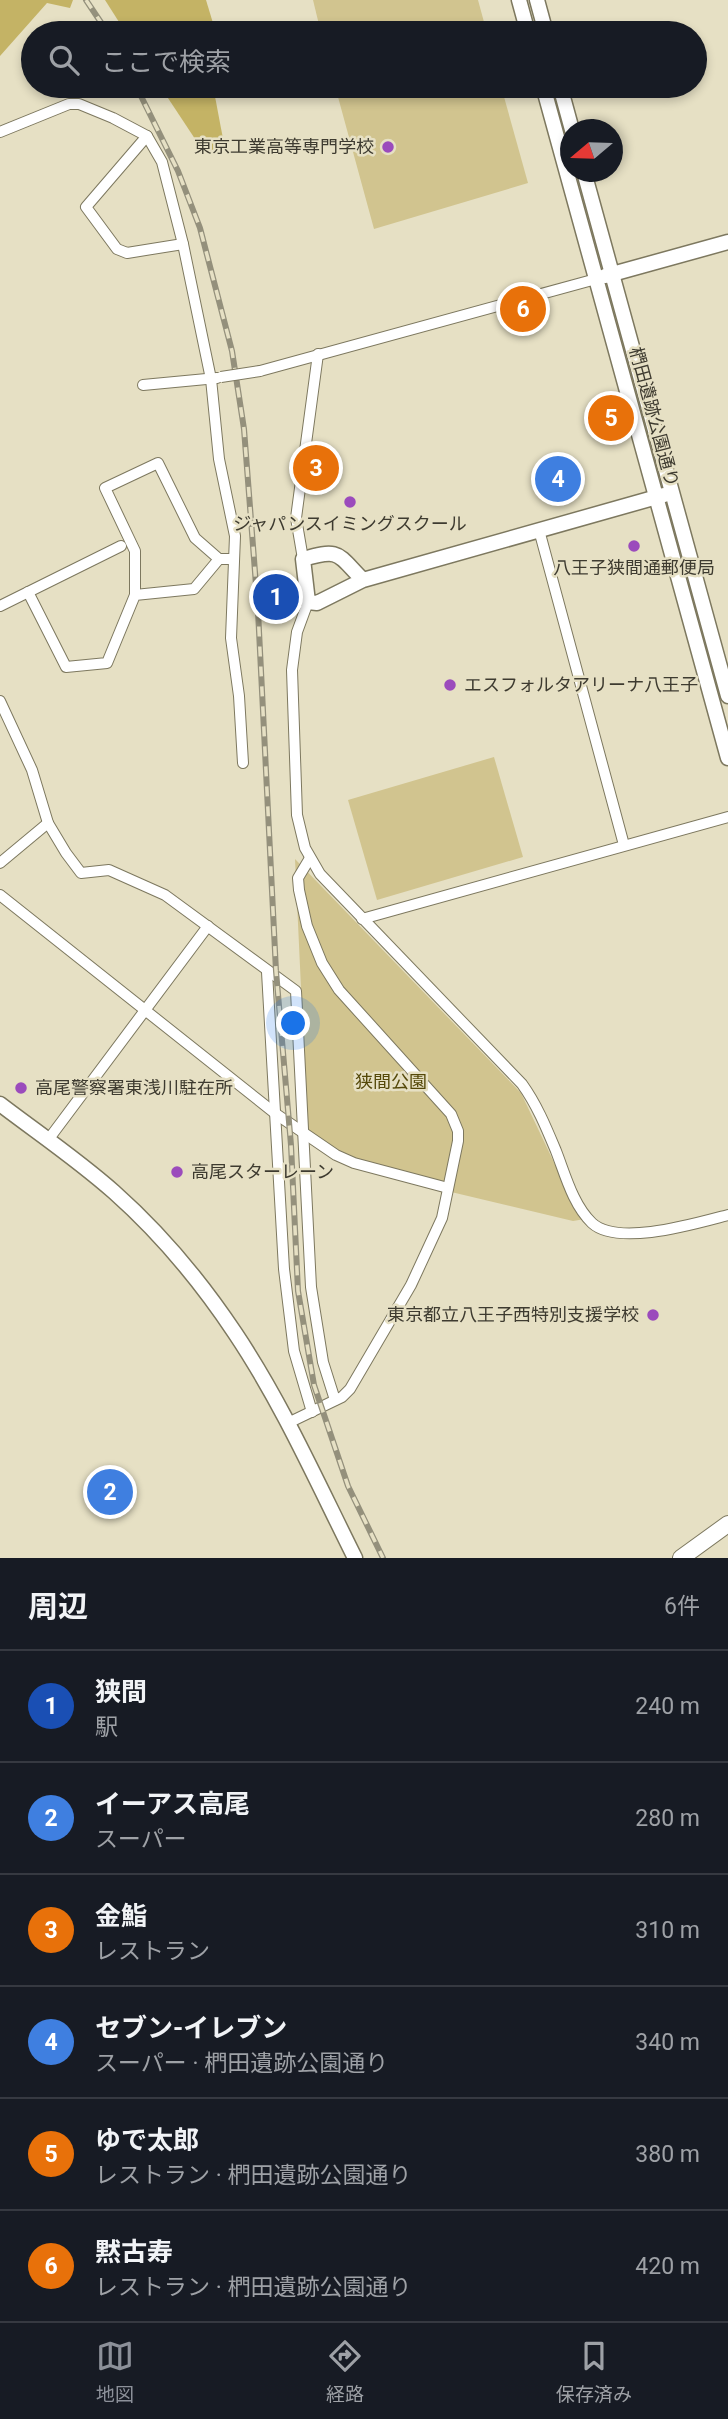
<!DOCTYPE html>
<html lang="ja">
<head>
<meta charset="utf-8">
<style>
  :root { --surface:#171b24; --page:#20242c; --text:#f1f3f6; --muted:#9ea1a6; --line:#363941; --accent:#8c9099 }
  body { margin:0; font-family:Roboto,"Noto Sans JP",sans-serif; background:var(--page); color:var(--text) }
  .compass { position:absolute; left:560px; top:119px; width:63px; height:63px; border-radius:50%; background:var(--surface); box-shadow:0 4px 10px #0003; rotate:251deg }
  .you { position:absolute; left:294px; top:1024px; width:24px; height:24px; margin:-18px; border:5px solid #fff; border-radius:50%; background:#1a73e8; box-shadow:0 0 0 10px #1a73e833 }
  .badge { display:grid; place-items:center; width:46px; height:46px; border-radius:50%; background:var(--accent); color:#fff; font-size:23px; font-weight:700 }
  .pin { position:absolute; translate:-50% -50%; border:4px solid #fff; box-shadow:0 2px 7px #0006 }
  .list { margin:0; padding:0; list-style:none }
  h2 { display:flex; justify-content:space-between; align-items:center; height:91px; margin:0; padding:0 28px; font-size:30px }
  h2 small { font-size:23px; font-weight:400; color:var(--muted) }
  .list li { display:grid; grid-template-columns:46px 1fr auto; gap:21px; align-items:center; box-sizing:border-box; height:112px; padding:0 28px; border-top:2px solid var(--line) }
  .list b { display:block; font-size:26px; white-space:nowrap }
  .list p { margin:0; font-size:23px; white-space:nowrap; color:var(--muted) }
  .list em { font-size:23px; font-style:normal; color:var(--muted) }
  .icon { flex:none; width:38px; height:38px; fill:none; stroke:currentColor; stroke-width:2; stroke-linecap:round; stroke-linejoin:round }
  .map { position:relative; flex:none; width:728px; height:1558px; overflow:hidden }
  .search { position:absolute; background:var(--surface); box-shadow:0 4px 10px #0003; left:21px; right:21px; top:21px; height:77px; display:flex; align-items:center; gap:18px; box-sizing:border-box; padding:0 24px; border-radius:38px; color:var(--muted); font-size:26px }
  .sheet { height:763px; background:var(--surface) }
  nav { display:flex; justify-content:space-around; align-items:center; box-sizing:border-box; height:98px; border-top:2px solid var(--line); background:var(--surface); font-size:19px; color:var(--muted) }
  nav a { display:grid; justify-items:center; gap:4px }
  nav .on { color:var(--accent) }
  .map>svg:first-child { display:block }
  .green { fill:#d1c48f }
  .forest { fill:#c4b365 }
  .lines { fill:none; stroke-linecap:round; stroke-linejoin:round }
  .street-casing { stroke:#7d785f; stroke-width:12 }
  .secondary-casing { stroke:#7d785f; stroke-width:17 }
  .primary-casing { stroke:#7d785f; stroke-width:18 }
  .street { stroke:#fff; stroke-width:10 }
  .secondary { stroke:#fff; stroke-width:14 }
  .primary { stroke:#fff; stroke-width:16 }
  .rail-casing { stroke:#94907c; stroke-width:6 }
  .rail { stroke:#e6e0c4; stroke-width:3.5; stroke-dasharray:10; stroke-linecap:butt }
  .street-bridge-casing { stroke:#7d785f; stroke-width:12; stroke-linecap:butt }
  .street-bridge { stroke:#fff; stroke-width:10 }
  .poi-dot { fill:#9b4bbc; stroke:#e6e0c4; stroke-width:2.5 }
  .labels { text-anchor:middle; stroke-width:5; stroke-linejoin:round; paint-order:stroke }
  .poi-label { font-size:18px; fill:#3e3b30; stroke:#e6e0c4; text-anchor:start }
  .street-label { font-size:18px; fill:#3e3b30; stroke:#e6e0c4 }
  .park-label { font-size:18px; fill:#55490a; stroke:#e6e0c4 }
</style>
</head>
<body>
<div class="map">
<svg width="728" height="1558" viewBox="0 0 728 1558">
  <rect width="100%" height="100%" fill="#e6e0c4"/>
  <g class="green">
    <polygon points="313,0 478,0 487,33 321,33"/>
    <polygon points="335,86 501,86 528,183 374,229"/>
    <polygon points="494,757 523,857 377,900 348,800"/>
    <polygon points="295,859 521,1093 579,1215 585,1219 573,1221 447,1191 324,1150 308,1138"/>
  </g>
  <g class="forest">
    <polygon points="0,0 73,0 70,8 47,3 0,56"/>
    <polygon points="105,0 206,0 216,33 126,33"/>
    <polygon points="160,86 213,86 224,144 205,154"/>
  </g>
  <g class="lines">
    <g class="street-casing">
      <g id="street">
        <polyline points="0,132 69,104 79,104 113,118 147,136 162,162 183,244 211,379 219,459 235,536 231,638 239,696 243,763"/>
        <polyline points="147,136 86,207 117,249 127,253 183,244"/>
        <polyline points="260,371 596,279"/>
        <polyline points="143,385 217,378"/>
        <polyline points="539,530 624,845"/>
        <polyline points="303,559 296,518 318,354"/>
        <polyline points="28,592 66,667 107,663 135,595 194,589 219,559 234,559"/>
        <polyline points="135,595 135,551 105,488 158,463 195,538 219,559"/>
        <path d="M308,602L297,632L292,670L297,815L305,848L320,874L522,1084C537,1105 546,1127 556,1151C565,1174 573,1205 592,1223C618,1247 697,1223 728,1215"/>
        <polyline points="0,606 121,546"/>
        <polyline points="0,701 32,770 48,823 66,853 81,873 109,870 165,895 296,991 311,1287 323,1362 335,1400"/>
        <polyline points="0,863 48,823"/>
        <polyline points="0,895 276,1114 336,1155 354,1163 448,1188"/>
        <polyline points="362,919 728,817"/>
        <polyline points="267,972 284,1269 294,1351 312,1412"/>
        <polyline points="48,1140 208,926"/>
        <polyline points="288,1423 342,1397 350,1389 411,1285 442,1218 458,1141 458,1131 451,1114 339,990 322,963 307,926 299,890 298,878 310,858"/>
      </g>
    </g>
    <g class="secondary-casing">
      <g id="secondary">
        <polyline points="519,0 528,33"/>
        <polyline points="537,0 546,33"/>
        <polyline points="543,86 728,758"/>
        <polyline points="560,86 572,130"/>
        <polyline points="584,172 728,696"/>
        <polyline points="605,276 728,242"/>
        <path d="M363,580C337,554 341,548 303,559L308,602L317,603L363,580L664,495"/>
        <path d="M0,1104C38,1133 78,1160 114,1192C159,1232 201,1282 235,1333C282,1403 317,1482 355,1558"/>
      </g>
    </g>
    <g class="primary-casing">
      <polyline id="primary" points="681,1558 728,1524"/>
    </g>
    <use href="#street" class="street"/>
    <use href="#secondary" class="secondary"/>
    <use href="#primary" class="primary"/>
    <g class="rail-casing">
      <g id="rail">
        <polyline points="86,0 108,33"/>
        <polyline points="136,86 178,171 200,228 232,351 244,429 258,611 276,971 291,1145 298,1291 314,1385 348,1486 383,1558"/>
      </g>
    </g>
    <use href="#rail" class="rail"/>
    <g class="street-bridge-casing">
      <polyline id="street-bridge" points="221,377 260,371"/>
    </g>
    <use href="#street-bridge" class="street-bridge"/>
  </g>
  <g class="poi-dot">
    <circle cx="388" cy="147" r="7"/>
    <circle cx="350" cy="502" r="7"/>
    <circle cx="634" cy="546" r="7"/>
    <circle cx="450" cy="685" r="7"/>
    <circle cx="21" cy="1088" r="7"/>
    <circle cx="177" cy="1172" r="7"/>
    <circle cx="653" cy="1315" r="7"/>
  </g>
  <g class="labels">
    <g class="poi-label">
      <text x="374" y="153" text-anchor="end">東京工業高等専門学校</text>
      <text x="350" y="530" text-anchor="middle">ジャパンスイミングスクール</text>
      <text x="634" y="574" text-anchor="middle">八王子狭間通郵便局</text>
      <text x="464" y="691">エスフォルタアリーナ八王子</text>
      <text x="35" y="1094">高尾警察署東浅川駐在所</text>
      <text x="191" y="1178">高尾スターレーン</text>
      <text x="639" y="1321" text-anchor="end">東京都立八王子西特別支援学校</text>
    </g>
    <g class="street-label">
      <text transform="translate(654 417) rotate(75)" y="6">椚田遺跡公園通り</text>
    </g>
    <g class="park-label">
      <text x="391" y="1088">狭間公園</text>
    </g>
  </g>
</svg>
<svg class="compass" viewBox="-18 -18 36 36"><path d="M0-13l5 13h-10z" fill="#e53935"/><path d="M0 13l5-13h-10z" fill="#9ea1a6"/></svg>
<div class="you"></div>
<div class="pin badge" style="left:276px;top:597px;background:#1a4fb4">1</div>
<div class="pin badge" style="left:110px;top:1492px;background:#3f7fe0">2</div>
<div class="pin badge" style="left:316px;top:468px;background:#e8710a">3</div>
<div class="pin badge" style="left:558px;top:479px;background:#3f7fe0">4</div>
<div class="pin badge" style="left:611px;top:418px;background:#e8710a">5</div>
<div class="pin badge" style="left:523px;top:309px;background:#e8710a">6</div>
<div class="search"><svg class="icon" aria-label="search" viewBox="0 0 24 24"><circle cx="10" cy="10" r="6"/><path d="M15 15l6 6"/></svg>ここで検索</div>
</div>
<section class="sheet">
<h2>周辺<small>6件</small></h2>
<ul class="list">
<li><span class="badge" style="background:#1a4fb4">1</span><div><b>狭間</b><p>駅</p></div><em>240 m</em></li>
<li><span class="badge" style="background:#3f7fe0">2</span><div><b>イーアス高尾</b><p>スーパー</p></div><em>280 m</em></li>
<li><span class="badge" style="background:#e8710a">3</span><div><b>金鮨</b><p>レストラン</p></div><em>310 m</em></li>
<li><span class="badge" style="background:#3f7fe0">4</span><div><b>セブン-イレブン</b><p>スーパー · 椚田遺跡公園通り</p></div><em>340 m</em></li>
<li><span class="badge" style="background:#e8710a">5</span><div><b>ゆで太郎</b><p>レストラン · 椚田遺跡公園通り</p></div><em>380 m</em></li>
<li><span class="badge" style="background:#e8710a">6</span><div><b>黙古寿</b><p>レストラン · 椚田遺跡公園通り</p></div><em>420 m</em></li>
</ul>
</section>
<nav>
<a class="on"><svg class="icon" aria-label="map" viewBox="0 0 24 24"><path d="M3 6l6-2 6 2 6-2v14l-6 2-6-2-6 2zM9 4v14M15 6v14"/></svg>地図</a>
<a><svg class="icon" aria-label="directions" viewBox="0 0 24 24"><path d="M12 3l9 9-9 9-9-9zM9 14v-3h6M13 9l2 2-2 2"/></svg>経路</a>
<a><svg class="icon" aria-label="saved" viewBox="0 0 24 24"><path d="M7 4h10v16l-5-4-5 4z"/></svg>保存済み</a>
</nav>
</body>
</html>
